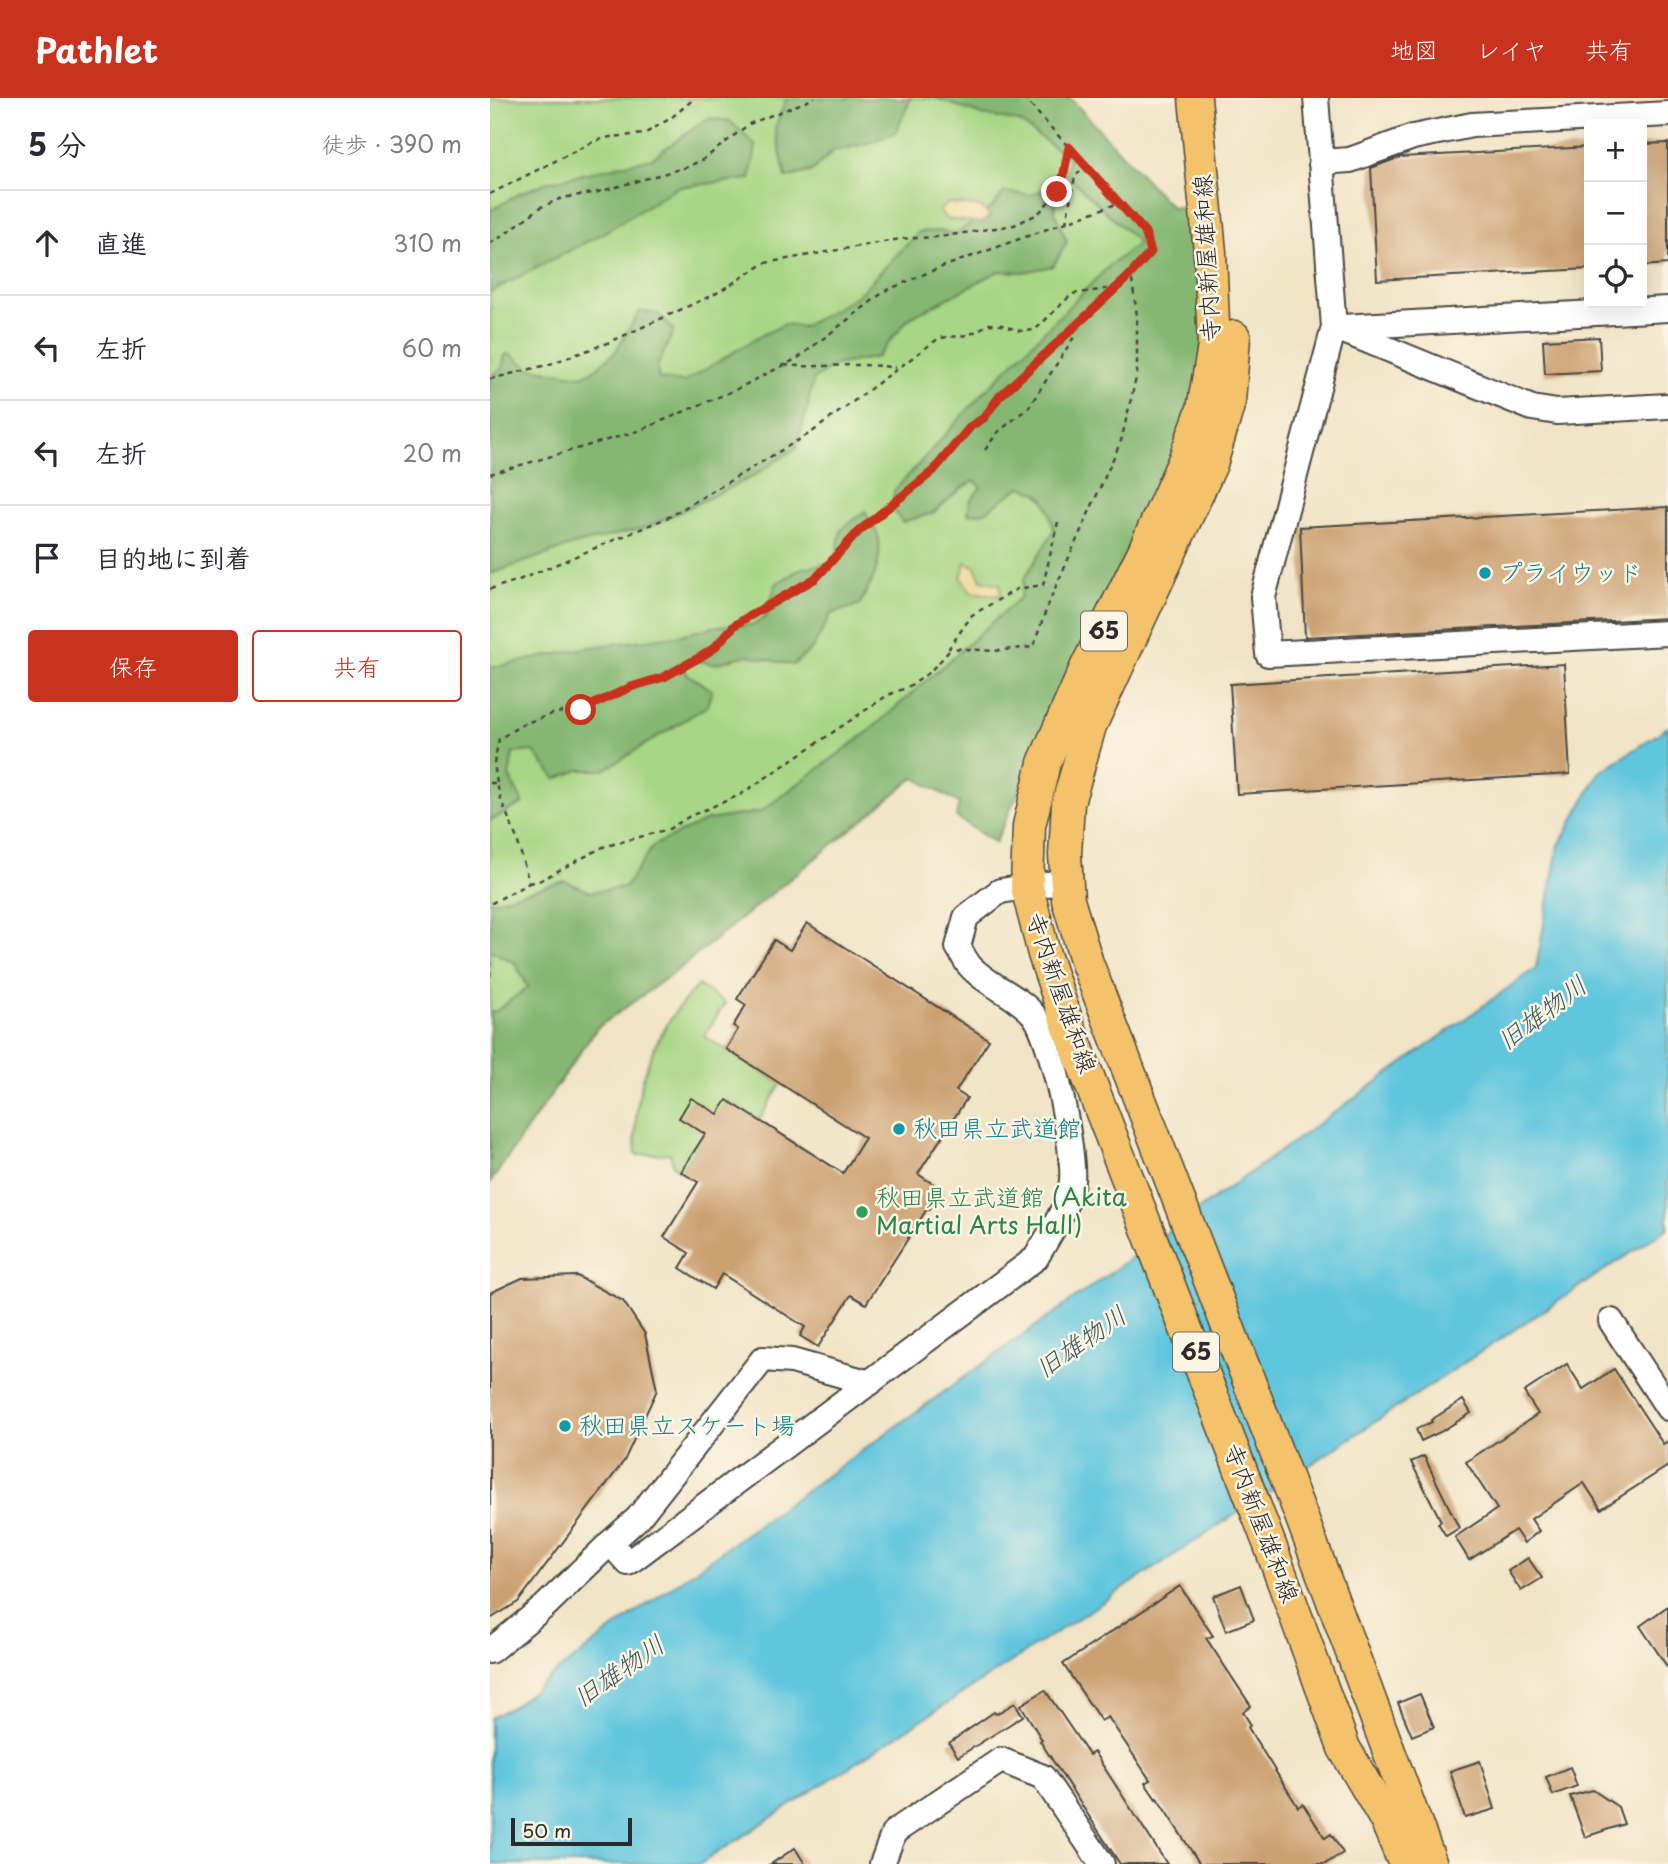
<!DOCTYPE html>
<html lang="ja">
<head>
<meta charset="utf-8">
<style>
  :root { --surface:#fff; --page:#f7f7f7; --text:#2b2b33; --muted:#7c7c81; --line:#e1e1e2; --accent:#c8321e }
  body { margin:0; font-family:"Playpen Sans","Klee One",sans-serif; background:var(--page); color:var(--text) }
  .controls { position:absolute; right:21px; top:21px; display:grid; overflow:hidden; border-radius:7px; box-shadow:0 7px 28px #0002 }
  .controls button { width:63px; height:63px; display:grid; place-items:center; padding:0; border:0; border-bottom:2px solid var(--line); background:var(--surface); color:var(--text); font:35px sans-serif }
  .scale { position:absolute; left:21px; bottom:18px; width:121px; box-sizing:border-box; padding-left:7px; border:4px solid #2b2b2b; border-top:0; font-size:19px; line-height:24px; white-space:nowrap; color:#2b2b2b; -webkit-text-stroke:5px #fcf5e5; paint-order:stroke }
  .stop { position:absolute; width:21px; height:21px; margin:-16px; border:5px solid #c8321e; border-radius:50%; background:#fff }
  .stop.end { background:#c8321e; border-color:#fff; box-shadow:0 2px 7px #0008 }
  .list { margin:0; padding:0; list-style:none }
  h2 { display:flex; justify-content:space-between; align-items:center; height:91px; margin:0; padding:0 28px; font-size:30px }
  h2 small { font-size:23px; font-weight:400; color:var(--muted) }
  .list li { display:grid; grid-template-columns:46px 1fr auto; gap:21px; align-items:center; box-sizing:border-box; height:105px; padding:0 28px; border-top:2px solid var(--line) }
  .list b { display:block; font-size:26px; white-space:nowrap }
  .list em { font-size:23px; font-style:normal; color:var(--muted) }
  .actions { display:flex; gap:14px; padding:21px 28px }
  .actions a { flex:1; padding:16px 0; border:2px solid var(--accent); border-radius:7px; text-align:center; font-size:24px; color:var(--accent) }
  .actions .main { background:var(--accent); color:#fff }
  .icon { flex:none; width:38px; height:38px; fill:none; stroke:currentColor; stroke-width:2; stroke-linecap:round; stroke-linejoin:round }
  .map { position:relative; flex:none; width:1178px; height:1766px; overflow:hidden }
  header { display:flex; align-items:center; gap:42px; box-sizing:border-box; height:98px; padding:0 35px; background:var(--accent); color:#fff }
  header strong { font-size:33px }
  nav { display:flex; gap:38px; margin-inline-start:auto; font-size:24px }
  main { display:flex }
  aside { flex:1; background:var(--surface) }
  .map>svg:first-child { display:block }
  .green { fill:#a7d684; stroke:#698058; stroke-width:2 }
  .forest { fill:#85b772; stroke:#58714e; stroke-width:2 }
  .sand { fill:#eeda9e; stroke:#8c8264; stroke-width:2 }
  .water { fill:#61c6de; stroke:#467884; stroke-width:2 }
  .building { fill:#cca172 }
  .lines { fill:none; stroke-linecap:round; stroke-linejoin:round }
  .minor-casing { stroke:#494742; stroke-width:28 }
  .major-casing { stroke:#494742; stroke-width:35 }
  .path { stroke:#494742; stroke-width:2.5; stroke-dasharray:5 5; stroke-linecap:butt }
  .minor { stroke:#fff; stroke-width:24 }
  .major { stroke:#f4c26a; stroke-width:32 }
  .route { stroke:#c8321e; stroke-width:9 }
  .culture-dot { fill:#0f9aa8; stroke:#fcf5e5; stroke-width:2.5 }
  .leisure-dot { fill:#2e9e5b; stroke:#fcf5e5; stroke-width:2.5 }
  .labels { text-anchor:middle; stroke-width:5; stroke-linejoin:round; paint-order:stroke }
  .shield { fill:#fcf5e5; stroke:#6a6863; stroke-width:2 }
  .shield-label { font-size:23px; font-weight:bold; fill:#2b2b2b }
  .street-label { font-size:24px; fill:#2b2b2b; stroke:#fcf5e5 }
  .culture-label { font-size:24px; fill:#0d838f; stroke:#fcf5e5; text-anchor:start }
  .leisure-label { font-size:24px; fill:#27864d; stroke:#fcf5e5; text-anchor:start }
  .water-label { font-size:26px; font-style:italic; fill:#3b5a61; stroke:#fcf5e5 }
</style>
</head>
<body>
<header>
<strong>Pathlet</strong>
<nav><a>地図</a><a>レイヤ</a><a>共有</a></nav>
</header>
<main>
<aside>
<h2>5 分<small>徒歩 · 390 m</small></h2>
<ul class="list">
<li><svg class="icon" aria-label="ahead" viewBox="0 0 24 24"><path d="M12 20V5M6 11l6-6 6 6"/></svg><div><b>直進</b></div><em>310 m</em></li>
<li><svg class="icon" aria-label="left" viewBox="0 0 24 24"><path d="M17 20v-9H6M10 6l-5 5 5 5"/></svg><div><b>左折</b></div><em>60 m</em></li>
<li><svg class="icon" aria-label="left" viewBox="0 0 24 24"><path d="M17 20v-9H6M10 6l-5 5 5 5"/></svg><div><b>左折</b></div><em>20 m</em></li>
<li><svg class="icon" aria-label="arrive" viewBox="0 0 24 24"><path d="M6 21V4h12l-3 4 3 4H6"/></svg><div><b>目的地に到着</b></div></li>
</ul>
<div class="actions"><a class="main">保存</a><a>共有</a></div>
</aside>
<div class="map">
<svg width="1178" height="1766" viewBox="0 0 1178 1766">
  <rect width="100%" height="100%" fill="#fcf5e5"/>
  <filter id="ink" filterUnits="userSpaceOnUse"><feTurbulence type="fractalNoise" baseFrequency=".0143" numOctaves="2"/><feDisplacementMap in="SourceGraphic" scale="14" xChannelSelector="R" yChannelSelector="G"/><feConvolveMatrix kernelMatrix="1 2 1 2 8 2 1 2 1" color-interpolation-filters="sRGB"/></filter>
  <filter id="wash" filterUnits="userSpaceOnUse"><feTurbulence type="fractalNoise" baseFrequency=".00686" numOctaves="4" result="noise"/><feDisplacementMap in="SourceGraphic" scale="28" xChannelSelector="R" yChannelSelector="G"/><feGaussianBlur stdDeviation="1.57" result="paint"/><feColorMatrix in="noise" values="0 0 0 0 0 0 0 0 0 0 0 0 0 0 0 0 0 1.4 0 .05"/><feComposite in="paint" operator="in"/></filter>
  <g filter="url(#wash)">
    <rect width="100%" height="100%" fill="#f1e4c6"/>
    <g class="green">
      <polygon points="0,0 545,0 659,133 588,469 0,985"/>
      <path d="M208,887L235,905L214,938L291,986L269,1022L237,1002L191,1074L183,1067L180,1055L146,1057C141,992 162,935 208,887Z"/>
    </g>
    <g class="forest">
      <polygon points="301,0 421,0 406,34 379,45 343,53 322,73 296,80 285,30 296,2"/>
      <path d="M445,0H580L682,110L699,107L719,241L706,309L505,745L466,719L469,705L424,680L189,871L107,930L0,1085V914L6,913L38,889L25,865L0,852V804L75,783L101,794L135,789L164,747L217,722L270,714L378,634L531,499L534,481L564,432C558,408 557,394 530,389L495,414L478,416L480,403L491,389L485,383L473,389L443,415L412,424L402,410L404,393L494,294L619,168L649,145L576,76L579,60L529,24L492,17Z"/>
      <polygon points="218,20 240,23 266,48 260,81 188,89 112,136 0,194 0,113 30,95 55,85 162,60"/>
      <polygon points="564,88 565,115 577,144 563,168 533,174 509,173 418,221 387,259 345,267 323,282 317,311 306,350 262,379 158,429 83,447 0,476 0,279 12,270 15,257 21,256 39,270 92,278 106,271 125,254 150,213 168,216 184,232 167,269 169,281 194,284 272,237 295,226 312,229 335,217 368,197 429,134 450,133 467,136 503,108 514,94 541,97"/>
      <path d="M375,413C379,421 385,430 388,438C394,463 381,487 369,507L341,516L323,550L303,567L257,557L224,566L207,563L194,568L197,576L222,592L217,608L114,672H89L66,681L43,653L23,655L19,678L33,705L0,723V570L100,549L186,538L228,528L263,527L276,519L286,486L312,470L345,465L351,432Z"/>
    </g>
    <g class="sand">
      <polygon points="458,105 491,109 500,118 492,125 456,121 449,112"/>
      <polygon points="475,464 485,468 491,482 510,486 511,498 481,494 471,480"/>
    </g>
    <polygon class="water" points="1178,629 1178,1130 619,1500 210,1766 0,1766 0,1620 23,1608 127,1528 1046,870 1068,749 1109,675"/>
    <g id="blocks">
      <g class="building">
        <polygon points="1178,45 1178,166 1152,168 1152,46"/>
        <polygon points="1099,49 1099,171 887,182 881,70 911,59"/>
        <polygon points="1109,239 1111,273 1055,276 1053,242"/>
        <polygon points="1178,409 1178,520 815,539 810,429"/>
        <polygon points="1074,566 1080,676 747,696 740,586"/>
        <polygon points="317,825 499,942 466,993 477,1000 428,1076 452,1092 439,1112 437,1111 376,1206 361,1197 328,1249 310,1238 315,1229 232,1176 223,1191 190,1170 199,1155 174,1139 208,1084 191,1074 215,1036 189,1020 201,1000 228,1016 237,1002 353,1075 375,1040 236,951 248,931 243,928 256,907 247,901 284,842 300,852"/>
        <polygon points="87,1178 133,1203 155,1236 167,1292 134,1363 28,1504 0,1521 0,1195 32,1180"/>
        <polygon points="1077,1266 1093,1291 1124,1271 1173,1346 1178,1343 1178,1368 1111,1411 1094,1385 1041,1421 1049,1433 1034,1445 1025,1432 979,1462 965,1439 1007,1411 976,1364 1048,1316 1034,1294"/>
        <polygon points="973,1302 981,1315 950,1334 931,1343 926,1331 942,1324 941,1322"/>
        <polygon points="934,1358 969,1430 956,1438 948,1425 951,1423 921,1364"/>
        <polygon points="1038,1460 1052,1480 1031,1493 1018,1473"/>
        <polygon points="751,1487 764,1522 736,1533 723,1498"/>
        <polygon points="690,1488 723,1538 716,1540 761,1608 753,1614 761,1627 758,1629 762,1636 808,1709 813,1706 835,1740 841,1736 853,1755 835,1766 710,1766 667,1700 666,1701 655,1685 660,1682 618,1619 611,1623 573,1566"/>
        <polygon points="1178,1508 1178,1570 1150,1528"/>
        <polygon points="555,1592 599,1657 604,1654 677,1766 630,1766 550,1643 552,1642 531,1607"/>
        <polygon points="930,1596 944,1629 922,1638 908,1605"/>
        <polygon points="525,1605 533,1618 468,1659 459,1645 504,1614 506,1616"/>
        <polygon points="990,1663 1005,1711 975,1720 960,1673"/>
        <polygon points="1080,1669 1087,1688 1063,1697 1056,1679"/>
        <polygon points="1103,1692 1128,1709 1134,1726 1095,1739 1080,1698"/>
        <polygon points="305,1750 315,1766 281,1766"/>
      </g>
    </g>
  </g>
  <g filter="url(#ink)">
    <use href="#blocks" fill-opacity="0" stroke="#494742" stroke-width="2"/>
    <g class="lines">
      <g class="minor-casing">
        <g id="minor">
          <polyline points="826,0 844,229 773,499 778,556 1178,535"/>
          <polyline points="831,64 860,62 923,39 982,27 1178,16"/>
          <polyline points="844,229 1042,310 1067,314 1178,308"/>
          <polyline points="851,229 1178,211"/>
          <polyline points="1121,1223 1178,1310"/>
          <polyline points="120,1445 148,1420 273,1261 302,1263 380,1285"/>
          <path d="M0,1553L54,1509L120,1445L138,1465L546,1160C559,1136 578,1111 582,1083C585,1053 562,938 543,916C526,896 496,887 479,867C475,862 472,855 468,849L476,819L510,793L577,783"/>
          <polyline points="392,1766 404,1734 511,1662 553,1679 612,1766"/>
        </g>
      </g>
      <g class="major-casing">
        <g id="major">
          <polyline points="705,0 720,154 724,248 713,311 694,363 654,453 597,568 554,665 539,728 537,789 554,856 578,927 781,1450 854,1650 896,1722 915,1766"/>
          <polyline points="744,239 739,304 721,366 600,628 578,705 575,757 578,802 597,865 810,1415 941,1766"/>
        </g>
      </g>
      <g class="path">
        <polyline points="0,96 105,43 120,39 154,36 181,20 205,0"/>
        <polyline points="576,125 585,78 596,68"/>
        <polyline points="0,145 8,141 51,109 72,100 108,94 197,69 214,61 259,26 325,0"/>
        <path d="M294,267C331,271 369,263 406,270"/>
        <polyline points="0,281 57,267 120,244 227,195 275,165 410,141 449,139 524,127 548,116 567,94 572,85 579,49"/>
        <polyline points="495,352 507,335 539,309 584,239 584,231"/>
        <polyline points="0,376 148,333 245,292 308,260 395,193 444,172 629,105"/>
        <polyline points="568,424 553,487 527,491 482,517 459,550 504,553 543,549 559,504 631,343 647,276 647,218 641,175"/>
        <polyline points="0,491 29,482 179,419 322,334 449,240 479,237 499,226 512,227 530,233 545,232 582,196 622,190 637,180 661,154 655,133 534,0"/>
        <polyline points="0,685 7,685 10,699 27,741 39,785 0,806"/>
        <polyline points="7,685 4,665 9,641 33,626 65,615 91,612 141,588 174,579 224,550 245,527 256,520 326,480 369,433 443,373 481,329 494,320 508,299 625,190"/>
        <path d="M39,785L49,783L113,749L179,731L200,718L250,697L398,597C427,587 439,576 459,553"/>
        <polyline points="0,863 0,882"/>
      </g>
      <use href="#minor" class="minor"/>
      <use href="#major" class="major"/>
    </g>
  </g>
  <g class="lines" filter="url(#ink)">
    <polyline class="route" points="91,612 141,589 174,579 212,558 224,550 245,527 256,520 326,480 369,433 443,373 481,328 494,320 509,299 637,180 661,154 655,134 579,49 572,85 567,94"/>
  </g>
  <g class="culture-dot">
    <circle cx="995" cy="475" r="7"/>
    <circle cx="409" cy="1031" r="7"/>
    <circle cx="75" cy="1328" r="7"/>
  </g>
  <circle class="leisure-dot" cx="372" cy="1114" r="7"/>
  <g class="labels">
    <g class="shield">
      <rect x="591" y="513.5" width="46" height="39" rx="5"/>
      <rect x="683" y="1234.5" width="46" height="39" rx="5"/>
    </g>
    <g class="shield-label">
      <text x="614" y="541">65</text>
      <text x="706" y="1262">65</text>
    </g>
    <g class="street-label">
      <text transform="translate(717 160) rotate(-93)" y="8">寺内新屋雄和線</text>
      <text transform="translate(571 895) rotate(71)" y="8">寺内新屋雄和線</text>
      <text transform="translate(771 1425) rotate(69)" y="8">寺内新屋雄和線</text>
    </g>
    <g class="culture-label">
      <text x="1009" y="483">プライウッド</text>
      <text x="423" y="1039">秋田県立武道館</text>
      <text x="89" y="1336">秋田県立スケート場</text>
    </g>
    <g class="leisure-label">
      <text x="386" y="1108">秋田県立武道館 (Akita<tspan x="386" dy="28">Martial Arts Hall)</tspan></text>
    </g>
    <g class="water-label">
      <text transform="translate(1052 915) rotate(-37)" y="9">旧雄物川</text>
      <text transform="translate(591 1244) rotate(-35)" y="9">旧雄物川</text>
      <text transform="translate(129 1573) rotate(-35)" y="9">旧雄物川</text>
    </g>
  </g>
</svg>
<div class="controls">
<button>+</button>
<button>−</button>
<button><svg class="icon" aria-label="locate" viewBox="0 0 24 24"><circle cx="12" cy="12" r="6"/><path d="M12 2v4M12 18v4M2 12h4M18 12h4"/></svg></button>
</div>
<div class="scale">50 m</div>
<div class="stop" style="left:91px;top:612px"></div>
<div class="stop end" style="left:567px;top:94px"></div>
</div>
</main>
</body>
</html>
